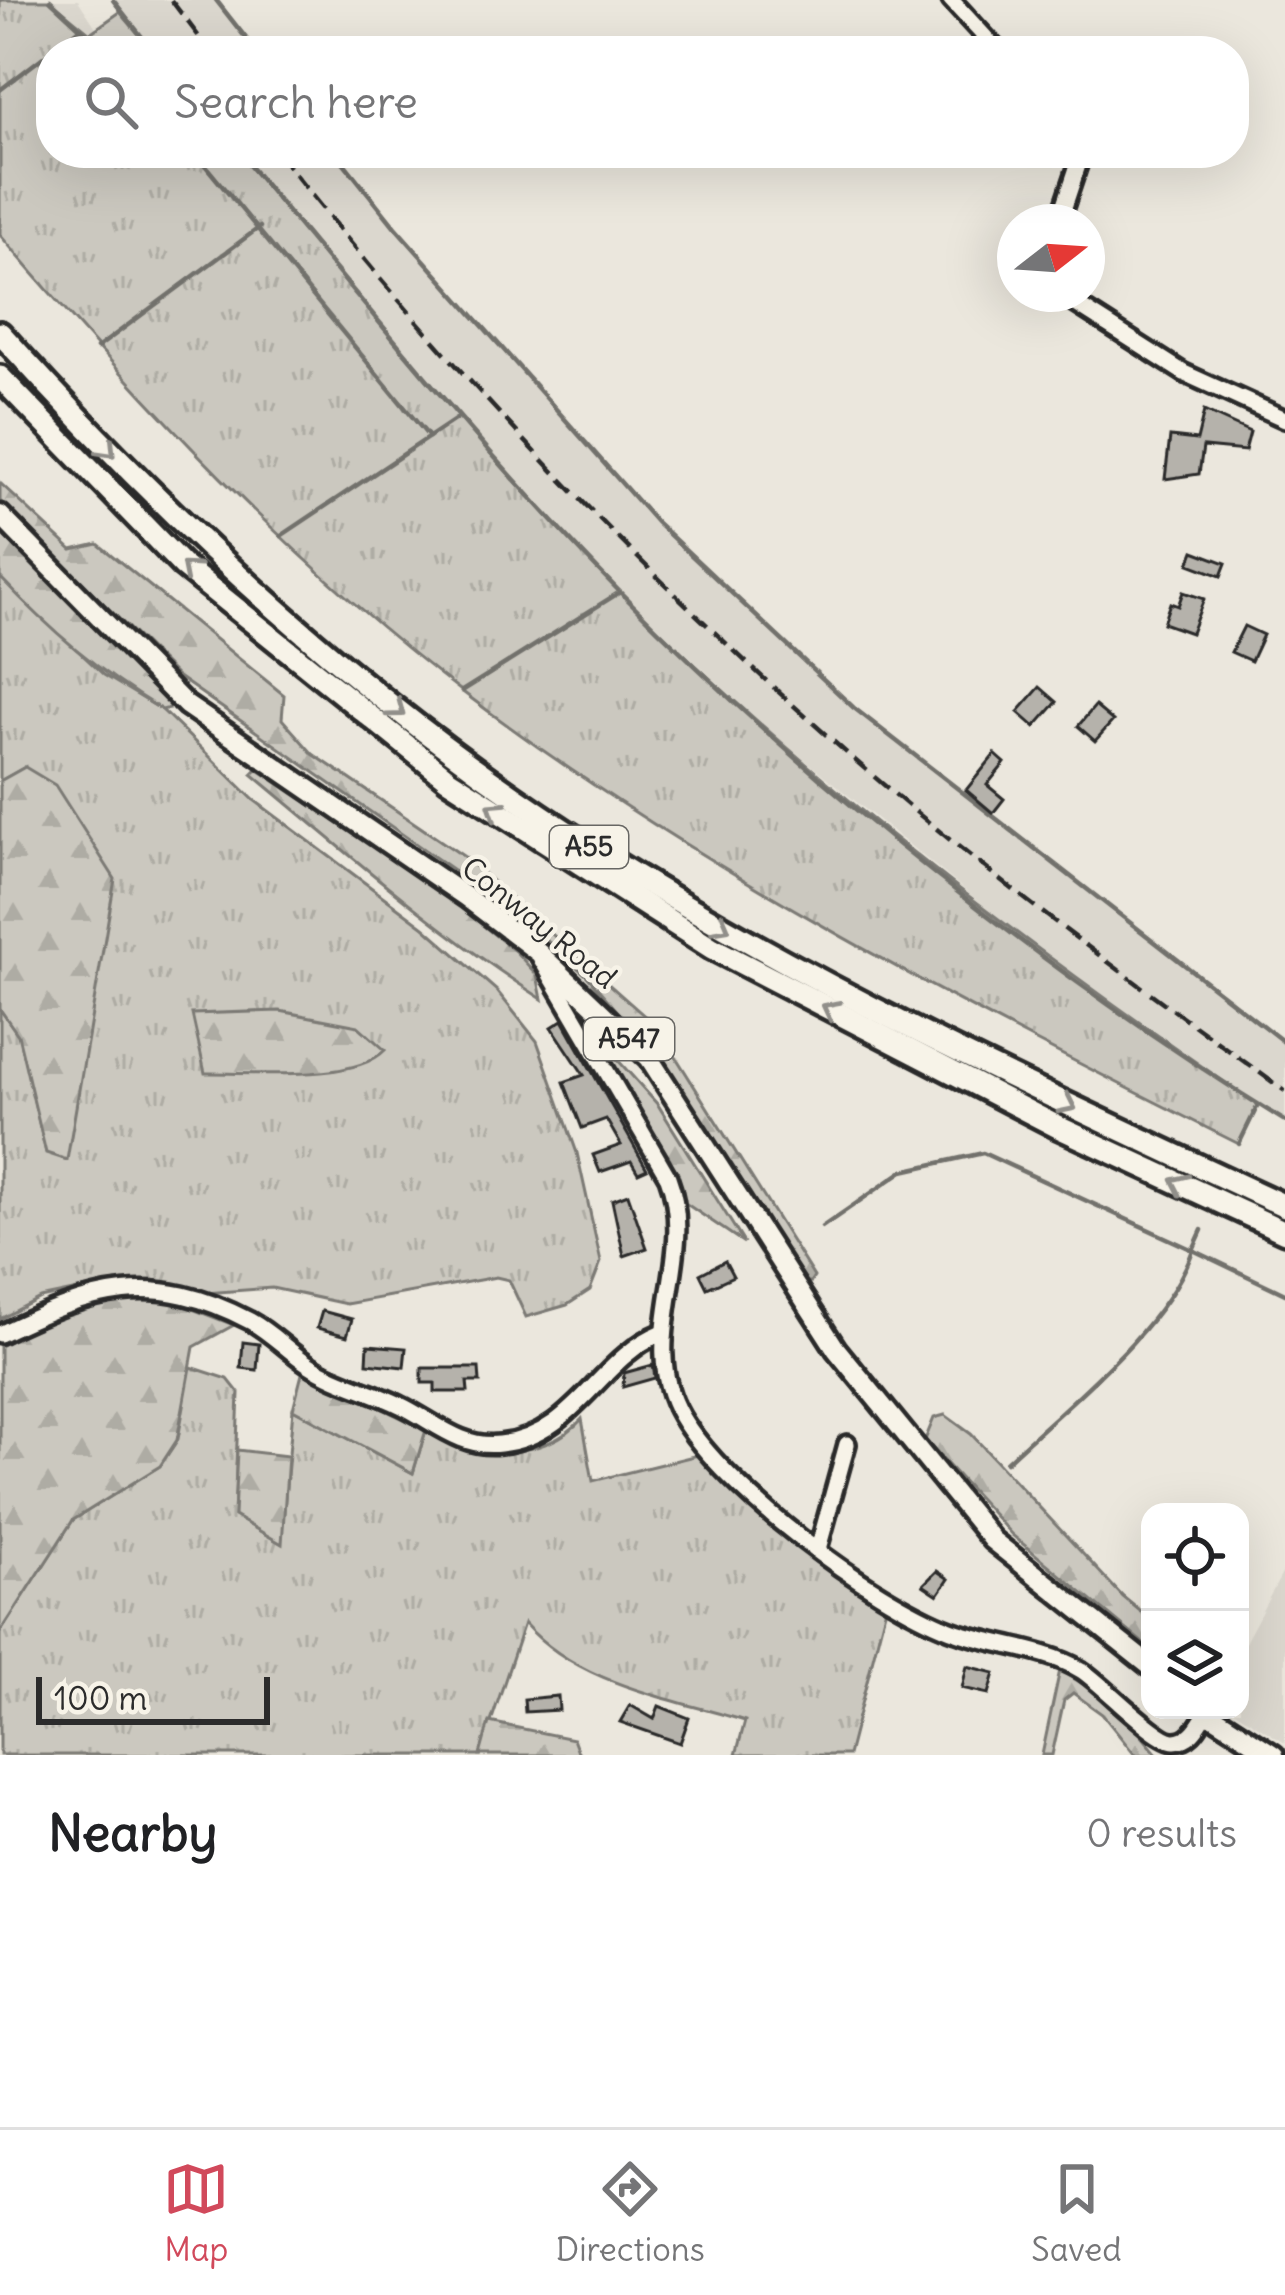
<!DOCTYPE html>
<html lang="en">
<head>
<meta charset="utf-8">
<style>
  :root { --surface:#fff; --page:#f2f2f2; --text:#202124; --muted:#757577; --line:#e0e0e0; --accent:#d1495b }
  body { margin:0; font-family:Delius,sans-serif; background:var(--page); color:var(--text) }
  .controls { position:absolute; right:36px; bottom:36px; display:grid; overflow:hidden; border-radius:24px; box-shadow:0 12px 48px #0002 }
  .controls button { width:108px; height:108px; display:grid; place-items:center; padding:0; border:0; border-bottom:3px solid var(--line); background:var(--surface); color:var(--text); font:60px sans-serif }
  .compass { position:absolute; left:997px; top:204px; width:108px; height:108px; border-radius:50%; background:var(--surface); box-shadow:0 12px 48px #0002; rotate:73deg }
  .scale { position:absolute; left:36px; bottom:30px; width:234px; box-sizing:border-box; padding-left:12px; border:6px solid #2b2b2b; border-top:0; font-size:33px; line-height:42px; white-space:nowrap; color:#2b2b2b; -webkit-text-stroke:9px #f7f3e8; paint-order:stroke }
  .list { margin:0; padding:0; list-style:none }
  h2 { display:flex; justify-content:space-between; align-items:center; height:156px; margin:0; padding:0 48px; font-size:51px }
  h2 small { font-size:39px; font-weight:400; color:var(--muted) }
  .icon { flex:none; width:66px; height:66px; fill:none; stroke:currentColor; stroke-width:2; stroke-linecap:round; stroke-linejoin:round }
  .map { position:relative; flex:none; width:1285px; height:1755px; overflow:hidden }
  .search { position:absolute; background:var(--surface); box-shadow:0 12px 48px #0002; left:36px; right:36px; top:36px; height:132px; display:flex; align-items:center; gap:30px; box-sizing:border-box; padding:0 42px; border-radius:48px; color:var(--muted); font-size:45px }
  .sheet { height:372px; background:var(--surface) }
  nav { display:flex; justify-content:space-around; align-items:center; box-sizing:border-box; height:168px; border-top:3px solid var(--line); background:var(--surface); font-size:33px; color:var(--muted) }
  nav a { display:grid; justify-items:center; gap:6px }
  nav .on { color:var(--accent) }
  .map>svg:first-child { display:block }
  .built { fill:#dbd7ce }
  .grass { fill:url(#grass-tufts); stroke:#7b7a75; stroke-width:3 }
  .forest { fill:url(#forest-firs); stroke:#7b7a75; stroke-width:3 }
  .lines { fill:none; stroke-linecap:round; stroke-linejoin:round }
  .stream { stroke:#72716c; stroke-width:4.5 }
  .building { fill:#b5b2ab; stroke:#2b2b2b; stroke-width:3 }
  .minor-casing { stroke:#2b2b2b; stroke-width:24 }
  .major-casing { stroke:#2b2b2b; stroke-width:27 }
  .highway-casing { stroke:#2b2b2b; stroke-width:30 }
  .minor { stroke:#f7f3e8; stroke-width:15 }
  .major { stroke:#f7f3e8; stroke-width:18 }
  .highway { stroke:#f7f3e8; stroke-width:21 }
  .rail { stroke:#2b2b2b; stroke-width:4.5; stroke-dasharray:18 9; stroke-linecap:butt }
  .oneway { stroke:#918f8a }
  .labels { text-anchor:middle; stroke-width:9; stroke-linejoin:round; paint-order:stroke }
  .shield { fill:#f7f3e8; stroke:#686764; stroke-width:3 }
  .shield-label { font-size:27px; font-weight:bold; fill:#2b2b2b }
  .street-label { font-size:30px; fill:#2b2b2b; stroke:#f7f3e8 }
</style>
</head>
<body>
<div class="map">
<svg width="1285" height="1755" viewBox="0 0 1285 1755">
  <defs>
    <pattern id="grass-tufts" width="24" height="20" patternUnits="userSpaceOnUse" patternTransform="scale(3)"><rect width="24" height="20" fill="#cbc8bf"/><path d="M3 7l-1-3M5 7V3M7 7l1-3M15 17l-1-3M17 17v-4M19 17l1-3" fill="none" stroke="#aeaca4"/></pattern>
    <pattern id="forest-firs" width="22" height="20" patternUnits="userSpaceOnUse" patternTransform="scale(3)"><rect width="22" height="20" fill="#cbc8bf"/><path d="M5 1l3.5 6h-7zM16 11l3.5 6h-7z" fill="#aeaca4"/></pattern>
  </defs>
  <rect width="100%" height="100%" fill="#ebe7dd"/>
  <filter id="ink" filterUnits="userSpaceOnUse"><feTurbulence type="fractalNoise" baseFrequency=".00833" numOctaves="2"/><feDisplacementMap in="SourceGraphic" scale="24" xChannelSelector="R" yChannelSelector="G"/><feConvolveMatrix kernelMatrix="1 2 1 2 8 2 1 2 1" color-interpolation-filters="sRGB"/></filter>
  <g filter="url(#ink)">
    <g class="built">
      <polygon points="50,0 78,0 97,29 90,33"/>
      <polygon points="113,0 216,0 256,51 153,51"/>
      <polygon points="239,153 336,153 395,227 656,522 854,708 1285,1043 1285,1121 1074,979 774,735 620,592 458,418"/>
      <polygon points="1285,1568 1285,1743 1233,1710 1240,1710 1240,1652"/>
    </g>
    <g class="grass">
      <path d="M0,0H50L90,33L120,12L153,51H51V153H238C362,302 483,455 620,592C814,786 1032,951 1258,1105L1239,1144C973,1011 702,873 464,693C291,562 140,399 0,235Z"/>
      <polygon points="0,577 104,675 162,710 254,800 424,927 497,991 537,1041 577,1153 601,1262 590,1290 567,1305 526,1317 509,1280 496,1277 346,1304 272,1288 205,1293 156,1281 116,1282 40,1298 0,1319 0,1009 19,1036 46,1153 25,767 0,781"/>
      <path d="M191,1367L228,1379L239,1393L234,1516L281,1543L293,1409L413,1473L426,1430C475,1455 541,1464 582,1419L593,1481L702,1454C760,1520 812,1560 886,1607L848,1755H736L745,1721C668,1697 579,1685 524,1623L480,1755H0V1633L73,1520L160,1466L178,1439Z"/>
    </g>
    <g class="forest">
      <polygon points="0,483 72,550 98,544 284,695 282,719 313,754 466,858 657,1027 814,1277 811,1282 805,1282 654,1053 586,975 520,917 177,676 0,501"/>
      <path d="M0,532L174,707L162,710C100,673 50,630 0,577Z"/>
      <polygon points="25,767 55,785 115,879 67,1160 46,1153 18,1035 0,1009 0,781"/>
      <path d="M257,769L445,895L515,951L537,975L542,999C440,934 346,852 252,774Z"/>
      <path d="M280,1011L358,1026L385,1050C354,1083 250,1072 205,1073L192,1014Z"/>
      <polygon points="582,1020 658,1105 744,1243 685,1203 670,1159"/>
      <polygon points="127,1296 159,1296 234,1325 194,1347 177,1440 160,1466 73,1520 0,1633 0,1346 63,1313"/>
      <polygon points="303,1370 426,1430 413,1473 293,1409"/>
      <polygon points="945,1415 971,1434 1123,1597 1150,1619 1150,1649 1012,1535 925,1440 934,1418"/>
      <polygon points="237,1450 288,1456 282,1544 234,1516"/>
      <polygon points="1060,1670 1114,1703 1158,1755 1135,1755 1102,1714 1073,1693 1064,1700 1052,1755 1042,1755"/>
      <polygon points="489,1722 573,1739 579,1755 480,1755"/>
    </g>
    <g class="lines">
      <g class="stream">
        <polyline points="50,0 105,51"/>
        <polyline points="113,0 153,51"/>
        <polyline points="216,0 256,51"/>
        <polyline points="51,51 80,29"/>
        <polyline points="0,90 51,51"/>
        <polyline points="195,153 429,437"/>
        <path d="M239,153C363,301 483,453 619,591C812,787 1051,977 1285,1121"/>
        <polyline points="336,153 395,227 656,522 854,708 1285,1043"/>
        <polyline points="97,348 260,227"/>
        <polyline points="281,536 456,419"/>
        <polyline points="462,691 620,592"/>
        <polyline points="1239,1144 1258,1105"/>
        <path d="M822,1227L903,1171L983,1153L1193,1250C1166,1328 1066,1405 1006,1462"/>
        <polyline points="1202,1230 1193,1250 1285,1294"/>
      </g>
    </g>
    <g class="building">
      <polygon points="1204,411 1250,432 1245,451 1203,447 1199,474 1165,479 1170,437 1197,440"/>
      <polygon points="1194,551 1226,563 1221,576 1189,564"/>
      <polygon points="1183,592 1204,599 1191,633 1163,623 1170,603 1178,606"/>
      <polygon points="1244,626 1263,635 1251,661 1231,652"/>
      <polygon points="1040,687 1057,702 1035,727 1018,712"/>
      <polygon points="1095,706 1113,721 1095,741 1078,726"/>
      <polygon points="995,754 1005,763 987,785 1004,799 993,813 966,790"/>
      <polygon points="563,1020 647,1169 638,1173 631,1161 600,1172 593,1155 621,1145 606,1119 582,1128 564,1082 584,1075 552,1027"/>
      <polygon points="628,1194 647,1248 624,1256 612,1200"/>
      <polygon points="725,1261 733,1276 707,1288 700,1274"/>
      <polygon points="322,1311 352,1319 347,1336 317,1328"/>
      <polygon points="243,1342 259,1344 257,1370 241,1368"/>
      <polygon points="368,1345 406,1348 404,1367 367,1363"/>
      <polygon points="653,1365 655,1378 623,1387 624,1373"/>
      <polygon points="422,1368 479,1368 480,1382 467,1382 468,1392 435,1392 435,1383 422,1383"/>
      <polygon points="937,1571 949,1579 938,1595 923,1585"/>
      <polygon points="967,1666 995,1673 989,1694 962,1688"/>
      <polygon points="558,1696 559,1710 525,1712 524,1699"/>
      <polygon points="630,1705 654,1719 659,1706 689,1718 680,1743 620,1722"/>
    </g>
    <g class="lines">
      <g class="minor-casing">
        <g id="minor">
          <polyline points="951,0 998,51"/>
          <polyline points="1059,222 1082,153"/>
          <polyline points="1060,294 1184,373 1285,419"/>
          <path d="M541,959L668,1177C699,1258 635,1337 681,1416C724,1490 870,1599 951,1630C991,1645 1044,1648 1081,1670C1102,1683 1157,1742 1175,1741C1192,1741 1199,1724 1207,1712"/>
          <path d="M0,1334C93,1289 153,1270 250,1321C272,1333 288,1351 308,1364C337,1383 370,1390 400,1405C432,1420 461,1449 500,1444C575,1436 599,1358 661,1333"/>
          <polyline points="818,1549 847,1444"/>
        </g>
      </g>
      <g class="major-casing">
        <g id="major">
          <polyline points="0,515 186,705 466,897 538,952 649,1058 836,1349 992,1540 1150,1666"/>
          <polyline points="1204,1710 1274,1755"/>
        </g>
      </g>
      <g class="highway-casing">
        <g id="highway">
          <path d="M0,333C177,529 369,707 593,849C812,988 1050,1097 1285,1206"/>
          <polyline points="0,377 183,566 448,779 712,948 1058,1127 1285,1232"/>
        </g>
      </g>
      <use href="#minor" class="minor"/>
      <use href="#major" class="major"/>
      <use href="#highway" class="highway"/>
      <g class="rail">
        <polyline points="171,0 210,51"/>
        <path d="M278,153C444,364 631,562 832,740C975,867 1130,979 1285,1091"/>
      </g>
    </g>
    <defs><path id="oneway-chevron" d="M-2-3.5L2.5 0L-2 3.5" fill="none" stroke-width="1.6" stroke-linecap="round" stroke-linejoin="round" transform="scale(3)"/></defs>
    <g class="oneway">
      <use href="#oneway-chevron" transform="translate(108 450) rotate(46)"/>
      <use href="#oneway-chevron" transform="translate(189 569) rotate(-139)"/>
      <use href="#oneway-chevron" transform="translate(397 710) rotate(37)"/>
      <use href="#oneway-chevron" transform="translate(495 809) rotate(-147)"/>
      <use href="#oneway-chevron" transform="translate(722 926) rotate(29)"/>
      <use href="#oneway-chevron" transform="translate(830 1009) rotate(-153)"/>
      <use href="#oneway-chevron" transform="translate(1068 1105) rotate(26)"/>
      <use href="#oneway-chevron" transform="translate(1179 1183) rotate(-155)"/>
    </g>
  </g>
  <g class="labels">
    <g class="shield">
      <rect x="550" y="826" width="78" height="42" rx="9"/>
      <rect x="584" y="1018" width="90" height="42" rx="9"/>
    </g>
    <g class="shield-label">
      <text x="589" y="856">A55</text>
      <text x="629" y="1048">A547</text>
    </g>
    <g class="street-label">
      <text transform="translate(539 923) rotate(39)" y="10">Conway Road</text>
    </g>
  </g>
</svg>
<div class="controls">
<button><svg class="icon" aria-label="locate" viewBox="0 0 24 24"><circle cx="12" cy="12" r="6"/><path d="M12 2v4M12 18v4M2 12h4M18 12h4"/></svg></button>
<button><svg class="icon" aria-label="layers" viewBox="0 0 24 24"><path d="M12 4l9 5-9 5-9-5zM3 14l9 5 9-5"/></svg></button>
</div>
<svg class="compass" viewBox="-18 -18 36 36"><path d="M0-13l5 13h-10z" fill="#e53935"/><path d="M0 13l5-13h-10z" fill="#757577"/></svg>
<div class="scale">100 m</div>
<div class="search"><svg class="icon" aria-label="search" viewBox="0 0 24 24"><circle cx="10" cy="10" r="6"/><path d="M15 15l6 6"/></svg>Search here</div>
</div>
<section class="sheet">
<h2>Nearby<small>0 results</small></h2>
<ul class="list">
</ul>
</section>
<nav>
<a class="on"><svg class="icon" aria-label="map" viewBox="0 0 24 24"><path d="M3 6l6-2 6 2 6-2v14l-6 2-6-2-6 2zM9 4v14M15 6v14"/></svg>Map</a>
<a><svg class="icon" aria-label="directions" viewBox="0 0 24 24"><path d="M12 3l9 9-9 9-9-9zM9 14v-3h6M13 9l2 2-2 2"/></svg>Directions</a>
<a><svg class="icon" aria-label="saved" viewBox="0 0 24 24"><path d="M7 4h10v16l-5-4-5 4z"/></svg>Saved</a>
</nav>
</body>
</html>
